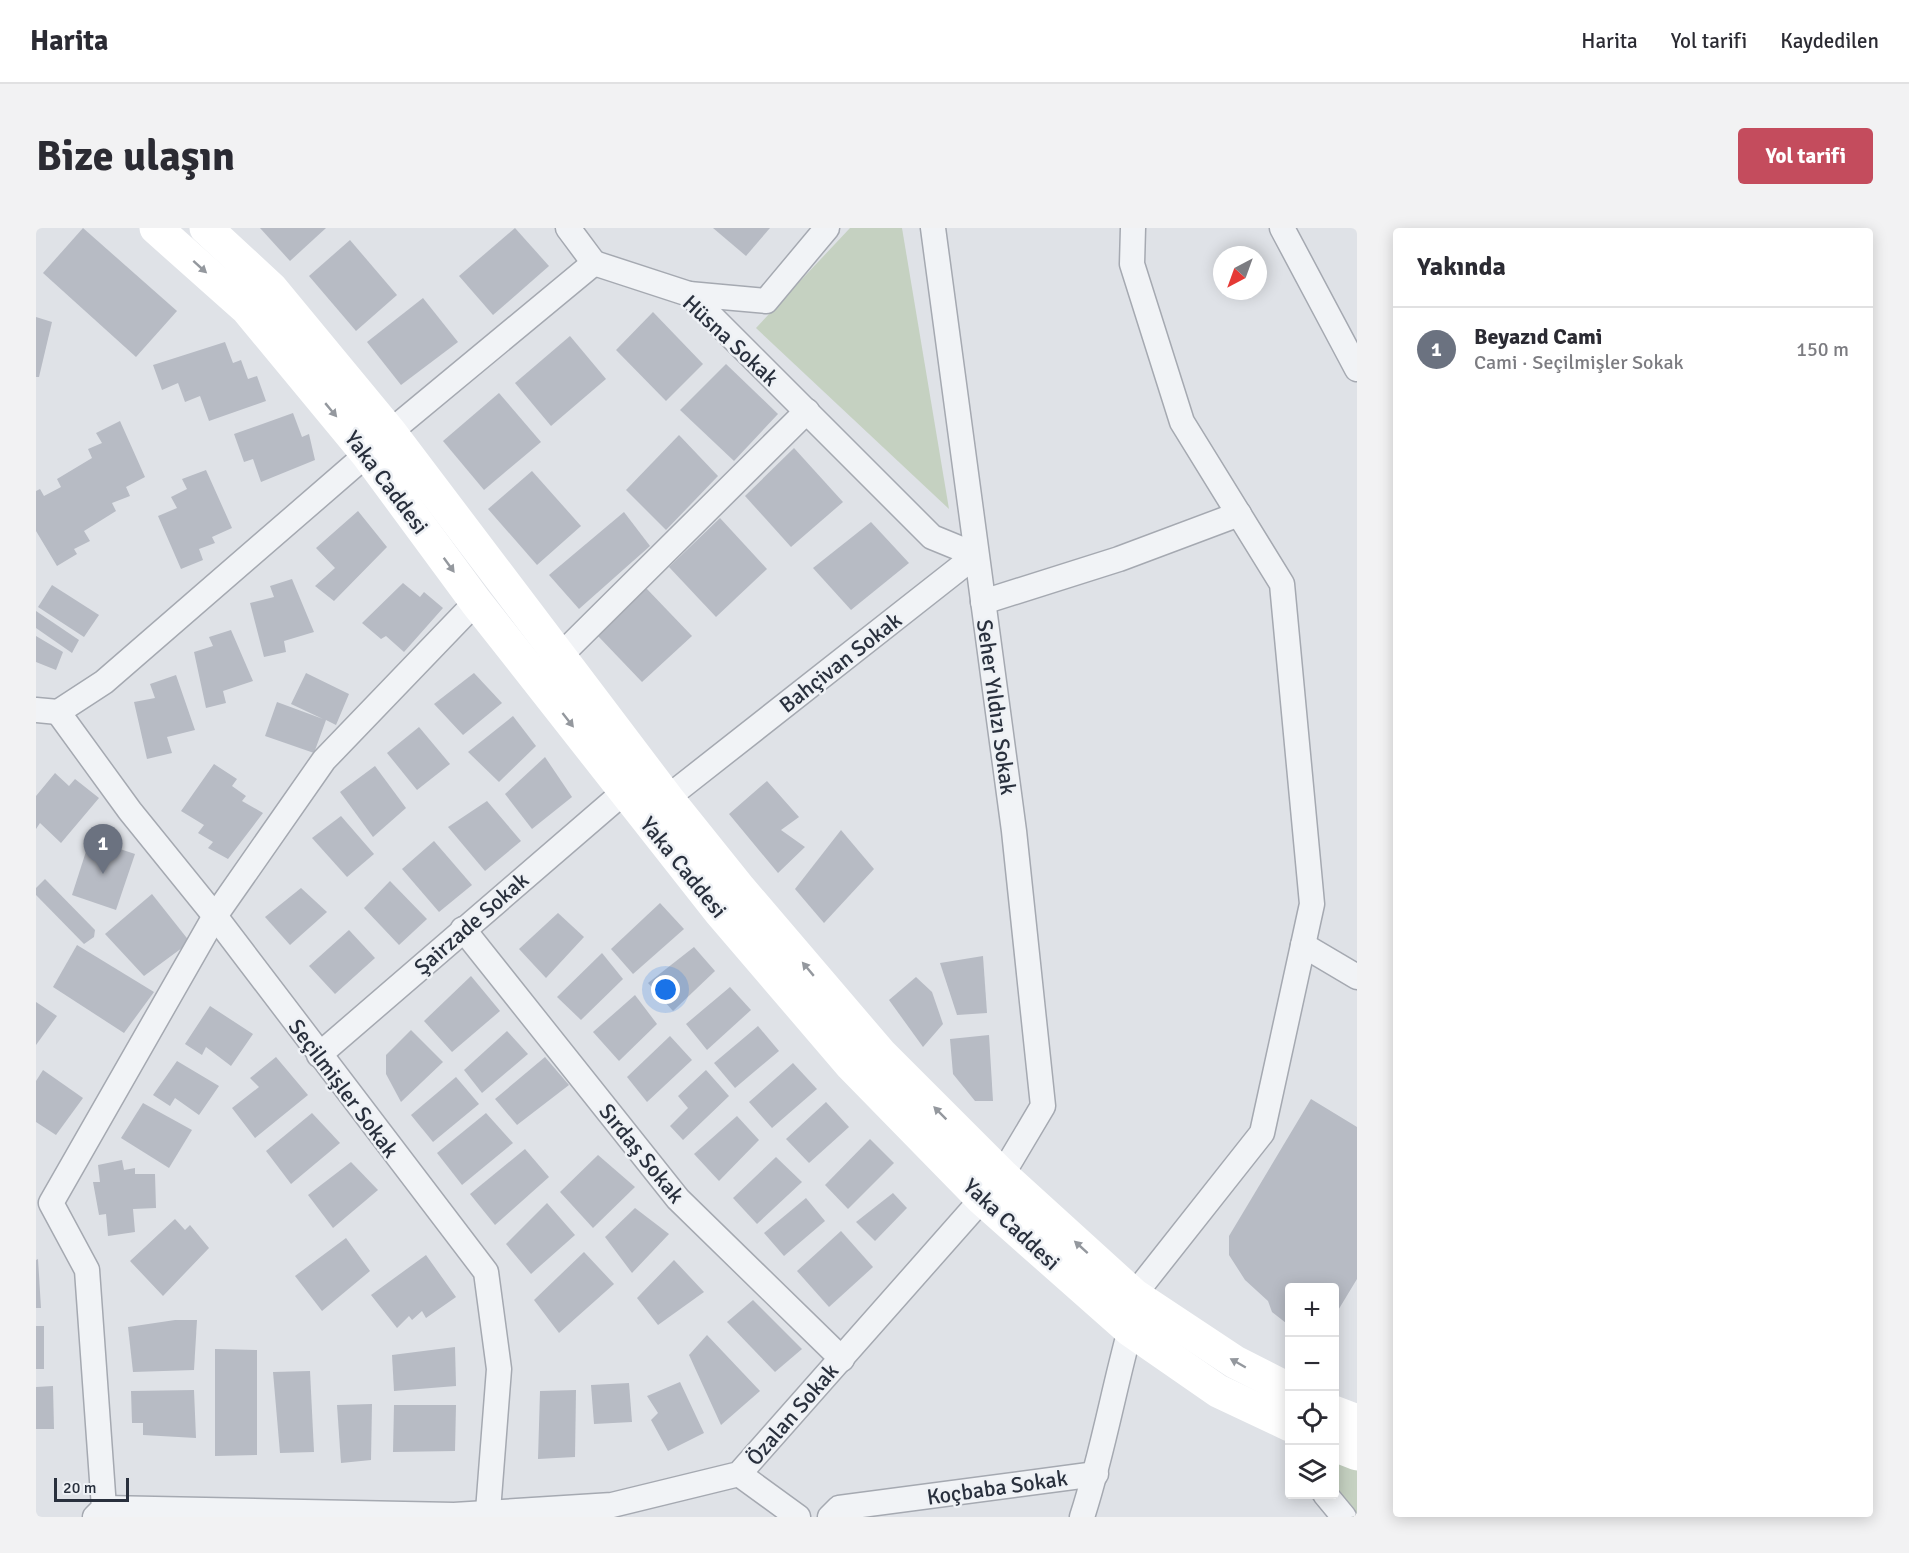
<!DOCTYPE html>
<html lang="tr">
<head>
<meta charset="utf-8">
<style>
  :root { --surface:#fff; --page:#f2f2f3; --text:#2b2b33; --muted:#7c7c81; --line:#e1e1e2; --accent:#c44c5d }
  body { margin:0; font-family:Signika,sans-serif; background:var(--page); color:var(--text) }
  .controls { position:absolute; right:18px; bottom:18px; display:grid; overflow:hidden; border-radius:6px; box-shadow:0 3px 15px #0003 }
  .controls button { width:54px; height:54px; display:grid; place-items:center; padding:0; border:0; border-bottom:2px solid var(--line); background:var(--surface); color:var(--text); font:30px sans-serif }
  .compass { position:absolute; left:1177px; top:18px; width:54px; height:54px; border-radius:50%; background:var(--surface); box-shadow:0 3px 15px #0003; rotate:221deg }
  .scale { position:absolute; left:18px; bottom:15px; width:75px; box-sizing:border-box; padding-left:6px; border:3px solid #29303d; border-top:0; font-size:16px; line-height:21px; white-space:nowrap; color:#29303d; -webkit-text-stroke:4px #eef1f5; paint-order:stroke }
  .you { position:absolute; left:630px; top:762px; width:21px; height:21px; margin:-15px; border:4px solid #fff; border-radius:50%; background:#1a73e8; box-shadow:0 0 0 9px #1a73e833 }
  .badge { display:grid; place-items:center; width:39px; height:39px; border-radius:50%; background:var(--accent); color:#fff; font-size:20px; font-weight:700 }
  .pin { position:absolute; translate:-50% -50px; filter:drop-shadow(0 2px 3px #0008) }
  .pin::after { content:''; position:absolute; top:32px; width:21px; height:18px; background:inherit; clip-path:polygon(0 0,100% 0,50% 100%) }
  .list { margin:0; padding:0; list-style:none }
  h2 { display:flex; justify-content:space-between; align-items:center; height:78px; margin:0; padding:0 24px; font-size:26px }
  h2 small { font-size:20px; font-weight:400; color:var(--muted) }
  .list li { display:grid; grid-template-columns:39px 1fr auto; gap:18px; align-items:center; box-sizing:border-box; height:84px; padding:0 24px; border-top:2px solid var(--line) }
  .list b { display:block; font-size:22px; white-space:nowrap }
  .list p { margin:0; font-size:20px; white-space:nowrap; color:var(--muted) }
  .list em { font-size:20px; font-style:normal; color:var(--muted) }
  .icon { flex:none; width:33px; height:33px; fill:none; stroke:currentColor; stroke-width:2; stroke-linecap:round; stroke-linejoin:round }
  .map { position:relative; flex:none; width:1321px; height:1289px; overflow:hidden; border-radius:6px }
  header { display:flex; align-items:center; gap:36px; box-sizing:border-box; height:84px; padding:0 30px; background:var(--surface); border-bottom:2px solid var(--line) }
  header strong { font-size:28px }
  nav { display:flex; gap:33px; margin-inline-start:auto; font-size:21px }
  .intro { display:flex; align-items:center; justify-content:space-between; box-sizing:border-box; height:144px; padding:0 36px }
  h1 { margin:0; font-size:42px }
  .button { padding:15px 27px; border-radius:6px; background:var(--accent); color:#fff; font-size:21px; font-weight:700 }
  main { display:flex; gap:36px; padding:0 36px }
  aside { flex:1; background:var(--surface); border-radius:6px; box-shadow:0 3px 15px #0003 }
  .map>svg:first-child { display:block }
  .green { fill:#c5d1c1 }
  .building { fill:#b7bbc4 }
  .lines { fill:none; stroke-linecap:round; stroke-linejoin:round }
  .street-casing { stroke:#a5a9b1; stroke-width:27 }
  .street { stroke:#f1f3f6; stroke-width:24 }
  .secondary { stroke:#fff; stroke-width:33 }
  .oneway { fill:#94989e }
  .labels { text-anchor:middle; stroke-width:5; stroke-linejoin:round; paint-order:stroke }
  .street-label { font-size:22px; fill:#29303d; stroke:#eef1f5 }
</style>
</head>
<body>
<header>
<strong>Harita</strong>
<nav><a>Harita</a><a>Yol tarifi</a><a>Kaydedilen</a></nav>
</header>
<div class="intro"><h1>Bize ulaşın</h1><a class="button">Yol tarifi</a></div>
<main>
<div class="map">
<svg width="1321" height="1289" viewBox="0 0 1321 1289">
  <rect width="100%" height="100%" fill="#dfe2e7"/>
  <g class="green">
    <polygon points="814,0 866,0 913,281 720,100"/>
    <polygon points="1299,1233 1321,1242 1321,1289 1310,1289 1298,1266"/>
  </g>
  <g class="building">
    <polygon points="47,0 141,83 100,129 7,45"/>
    <polygon points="224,0 290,0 254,33"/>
    <polygon points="479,0 513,38 457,87 423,48"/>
    <polygon points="677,0 734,0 710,28"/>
    <polygon points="314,12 361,67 320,103 273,48"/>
    <polygon points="387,70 422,114 365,157 331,114"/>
    <polygon points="617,84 667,136 630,173 580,122"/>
    <polygon points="0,89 16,94 3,149 0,149"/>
    <polygon points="534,108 570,151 515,198 479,155"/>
    <polygon points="189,114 197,135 205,132 212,151 221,148 230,173 173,193 164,168 149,174 142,155 126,162 117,137"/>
    <polygon points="690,136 742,186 698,233 644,182"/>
    <polygon points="463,165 505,214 448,262 407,213"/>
    <polygon points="257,185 266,209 273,206 279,232 225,254 217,231 208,234 198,206"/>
    <polygon points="84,193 109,249 90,259 94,268 76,275 80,283 48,303 54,313 38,321 41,326 21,338 0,303 0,263 4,261 8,268 25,259 21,251 56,230 52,221 66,215 60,205"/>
    <polygon points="643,207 682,248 630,302 590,262"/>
    <polygon points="758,220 807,274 755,319 709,268"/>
    <polygon points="170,242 196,300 176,309 179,315 163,321 167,332 145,341 122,288 141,280 135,269 151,261 146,251"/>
    <polygon points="496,243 545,298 501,337 452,281"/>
    <polygon points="322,283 351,319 298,373 279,358 299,340 280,320"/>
    <polygon points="588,284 614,318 543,381 513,347"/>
    <polygon points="684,290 731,341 680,389 633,339"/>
    <polygon points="835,294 873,335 815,382 777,340"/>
    <polygon points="256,351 278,404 248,413 250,424 228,429 214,375 238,369 234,358"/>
    <polygon points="367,355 384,369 388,364 407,380 368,424 350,408 345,411 326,395"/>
    <polygon points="16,357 63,387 48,409 2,379"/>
    <polygon points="610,360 656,408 606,454 562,408"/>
    <polygon points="0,383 43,412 36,425 0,400"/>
    <polygon points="195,402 217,453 187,463 190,475 170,480 158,424 177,418 173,409"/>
    <polygon points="0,408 27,424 20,442 0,434"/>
    <polygon points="270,445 313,466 300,497 290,492 278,525 229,508 241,474 287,491 255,476"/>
    <polygon points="438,445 466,475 427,507 398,476"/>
    <polygon points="140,447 159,502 131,509 136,525 111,531 98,474 119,470 114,456"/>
    <polygon points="477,488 500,518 463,554 432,524"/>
    <polygon points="383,499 414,536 381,562 351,525"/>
    <polygon points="509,529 536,569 496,601 469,566"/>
    <polygon points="178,536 201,551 196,558 210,568 206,573 227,585 192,631 172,620 177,614 162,605 168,597 145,583"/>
    <polygon points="339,538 370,580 337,609 304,564"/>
    <polygon points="19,545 33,558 39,551 63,570 25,615 4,595 0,601 0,568"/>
    <polygon points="731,553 763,589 745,602 769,619 742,645 693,586"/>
    <polygon points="451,573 485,613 449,643 412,599"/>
    <polygon points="305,588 338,626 311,649 276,610"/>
    <polygon points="805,602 838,641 788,695 759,661"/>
    <polygon points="54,611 99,626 80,682 36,667"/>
    <polygon points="398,613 436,657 403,684 366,641"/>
    <polygon points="9,651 59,702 58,709 48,716 0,667 0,660"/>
    <polygon points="354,653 391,691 363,717 328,680"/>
    <polygon points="265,660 291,684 254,717 229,689"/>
    <polygon points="116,666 154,714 108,748 69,706"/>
    <polygon points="624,675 648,701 597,746 575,721"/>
    <polygon points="522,685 548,709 510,750 483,721"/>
    <polygon points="313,702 339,730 299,766 273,738"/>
    <polygon points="41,717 118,764 88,805 17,759"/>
    <polygon points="658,719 679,743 637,783 612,755"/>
    <polygon points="566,725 587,751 545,792 521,769"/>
    <polygon points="947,728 951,785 921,787 904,735"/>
    <polygon points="435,748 464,783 416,824 388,793"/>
    <polygon points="880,749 896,764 907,796 887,819 853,772"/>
    <polygon points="694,759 715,782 671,822 650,796"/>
    <polygon points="599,767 621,796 583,833 557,804"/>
    <polygon points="0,774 21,788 0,817"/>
    <polygon points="174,778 217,806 195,838 170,819 166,827 149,816"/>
    <polygon points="722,798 743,823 699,860 678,835"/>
    <polygon points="375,802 407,834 365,874 350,846 350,827"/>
    <polygon points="471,803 492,826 446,865 428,842"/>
    <polygon points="953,807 957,873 939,873 917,846 914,811"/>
    <polygon points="634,808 656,832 611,874 591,849"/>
    <polygon points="240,829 272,867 219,910 196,880 223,859 214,850"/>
    <polygon points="509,829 533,857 481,897 459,871"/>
    <polygon points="141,833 183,858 163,887 139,870 134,878 117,867"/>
    <polygon points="757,835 781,861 736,900 713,874"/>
    <polygon points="7,842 47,870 20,907 0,894 0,853"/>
    <polygon points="670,842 693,868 647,912 634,898 652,880 642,868"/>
    <polygon points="420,849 443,876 397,914 375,887"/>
    <polygon points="1275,871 1321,899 1321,1051 1298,1089 1298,1060 1254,1060 1254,1095 1250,1095 1236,1084 1232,1073 1209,1052 1193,1027 1193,1008"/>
    <polygon points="790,874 813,899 773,935 750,911"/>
    <polygon points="107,875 156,902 133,940 85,910"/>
    <polygon points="276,885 304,915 255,956 230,923"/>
    <polygon points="450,885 477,915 426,957 401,925"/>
    <polygon points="701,888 723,912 683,953 658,926"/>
    <polygon points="834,911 858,935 812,981 789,957"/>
    <polygon points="489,921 513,949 459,997 434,966"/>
    <polygon points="562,927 599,959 557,1000 524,964"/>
    <polygon points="740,929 766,954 721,996 697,970"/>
    <polygon points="86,932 88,942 99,940 99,946 119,946 120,980 97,981 99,1004 72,1008 70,986 63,987 57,954 64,954 62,937"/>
    <polygon points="315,934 342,962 297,1000 272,967"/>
    <polygon points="857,965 871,980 839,1013 820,994"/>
    <polygon points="770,970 789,993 748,1028 728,1005"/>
    <polygon points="511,975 539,1007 495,1046 470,1016"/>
    <polygon points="599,980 633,1006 596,1045 569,1009"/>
    <polygon points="139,991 149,1002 154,997 173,1020 127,1068 94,1033"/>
    <polygon points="805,1003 837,1039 793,1079 761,1043"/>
    <polygon points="310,1010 334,1043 286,1083 259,1048"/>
    <polygon points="548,1024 578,1056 523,1105 498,1072"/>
    <polygon points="390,1027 420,1069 390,1090 386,1083 376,1092 373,1088 361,1100 335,1067"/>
    <polygon points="2,1031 5,1080 0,1080 0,1032"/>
    <polygon points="638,1032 668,1064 622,1097 601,1070"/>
    <polygon points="717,1072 766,1121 739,1144 691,1094"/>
    <polygon points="139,1092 161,1092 158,1142 97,1144 92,1099"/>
    <rect x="0" y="1098" width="8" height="43"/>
    <polygon points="671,1107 724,1163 685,1197 653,1127"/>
    <polygon points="419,1119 420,1158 358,1163 356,1127"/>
    <polygon points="179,1121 221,1122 221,1227 179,1228"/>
    <polygon points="274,1143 278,1224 244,1225 237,1144"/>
    <polygon points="644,1154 668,1205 632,1223 615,1192 622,1185 611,1168"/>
    <polygon points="593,1155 596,1194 558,1196 555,1157"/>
    <polygon points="17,1158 18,1201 0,1201 0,1159"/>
    <polygon points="158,1162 160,1210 107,1207 107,1195 96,1195 95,1163"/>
    <polygon points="540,1162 539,1229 502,1231 504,1163"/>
    <polygon points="336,1176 335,1232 305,1235 301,1177"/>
    <polygon points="358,1177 420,1177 419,1223 357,1224"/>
  </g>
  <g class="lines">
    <g class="street-casing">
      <g id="street">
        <polyline points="532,0 558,35"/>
        <polyline points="897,0 978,603 1007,878 966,947"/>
        <polyline points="1097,0 1096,36 1146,194 1246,356 1276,676 1226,905 1098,1067"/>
        <polyline points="1246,0 1321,141"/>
        <polyline points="653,66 730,73 791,0"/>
        <polyline points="354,204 558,35 653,66 896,309 940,327 631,570"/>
        <polyline points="947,374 1083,331 1203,286"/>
        <polyline points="523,429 771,183"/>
        <polyline points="0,482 22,484 68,454 331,226"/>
        <polyline points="22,484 94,583 179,688 450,1044 463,1141 452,1283"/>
        <polyline points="427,701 642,971 806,1131"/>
        <polyline points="1267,717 1321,749"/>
        <polyline points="283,827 588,564"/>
        <polyline points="703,1246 762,1289"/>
        <polyline points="1289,1266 1308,1289"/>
        <polyline points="68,1280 418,1287 576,1277 703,1246 946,971"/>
        <polyline points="59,1289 68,1280 51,1042 15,975 179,688 288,532 440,374"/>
        <polyline points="794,1289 803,1280 1060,1246"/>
        <path d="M1046,1289C1066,1228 1077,1164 1094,1102"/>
      </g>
    </g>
    <use href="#street" class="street"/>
    <g class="secondary">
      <polyline points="120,0 211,81 331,226 440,374 684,684 815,837 946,971 1094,1102 1182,1163 1254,1197"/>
      <polyline points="170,0 235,60 354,204 631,570 704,661 845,826 966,947 1098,1067 1199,1134 1254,1162"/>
      <polyline points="1298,1184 1321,1193"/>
      <polyline points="1298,1217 1321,1226"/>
    </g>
  </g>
  <defs><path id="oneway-solid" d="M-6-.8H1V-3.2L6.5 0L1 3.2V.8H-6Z" transform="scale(1.5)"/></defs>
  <g class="oneway">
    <use href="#oneway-solid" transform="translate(164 39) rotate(42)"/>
    <use href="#oneway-solid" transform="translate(295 182) rotate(50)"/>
    <use href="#oneway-solid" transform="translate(413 337) rotate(54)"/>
    <use href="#oneway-solid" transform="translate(532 492) rotate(52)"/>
    <use href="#oneway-solid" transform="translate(772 741) rotate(-130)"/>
    <use href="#oneway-solid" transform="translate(904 885) rotate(-135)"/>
    <use href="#oneway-solid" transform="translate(1045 1019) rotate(-138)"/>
    <use href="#oneway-solid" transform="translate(1202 1135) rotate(-150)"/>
  </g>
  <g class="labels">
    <g class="street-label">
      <text transform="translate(695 112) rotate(43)" y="8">Hüsna Sokak</text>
      <text transform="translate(351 254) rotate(53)" y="8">Yaka Caddesi</text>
      <text transform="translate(804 434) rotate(-38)" y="8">Bahçivan Sokak</text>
      <text transform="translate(961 479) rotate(82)" y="8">Seher Yıldızı Sokak</text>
      <text transform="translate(648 639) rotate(51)" y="8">Yaka Caddesi</text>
      <text transform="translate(435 695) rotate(-41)" y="8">Şairzade Sokak</text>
      <text transform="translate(308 860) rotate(53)" y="8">Seçilmişler Sokak</text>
      <text transform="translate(606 925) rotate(51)" y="8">Sırdaş Sokak</text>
      <text transform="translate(976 996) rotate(43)" y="8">Yaka Caddesi</text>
      <text transform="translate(756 1186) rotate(-49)" y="8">Özalan Sokak</text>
      <text transform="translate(961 1259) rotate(-8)" y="8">Koçbaba Sokak</text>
    </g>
  </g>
</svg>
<div class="controls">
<button>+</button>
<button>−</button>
<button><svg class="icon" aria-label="locate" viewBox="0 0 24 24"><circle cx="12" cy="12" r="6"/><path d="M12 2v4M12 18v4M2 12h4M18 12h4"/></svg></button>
<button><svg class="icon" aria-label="layers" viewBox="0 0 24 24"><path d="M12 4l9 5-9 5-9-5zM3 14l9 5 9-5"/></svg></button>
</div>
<svg class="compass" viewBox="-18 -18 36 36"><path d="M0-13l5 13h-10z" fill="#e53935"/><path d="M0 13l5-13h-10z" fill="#7c7c81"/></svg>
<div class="scale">20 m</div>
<div class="you"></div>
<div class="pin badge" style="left:67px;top:646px;background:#6b7280">1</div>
</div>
<aside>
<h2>Yakında<small></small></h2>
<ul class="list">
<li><span class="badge" style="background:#6b7280">1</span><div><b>Beyazıd Cami</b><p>Cami · Seçilmişler Sokak</p></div><em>150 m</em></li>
</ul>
</aside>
</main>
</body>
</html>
